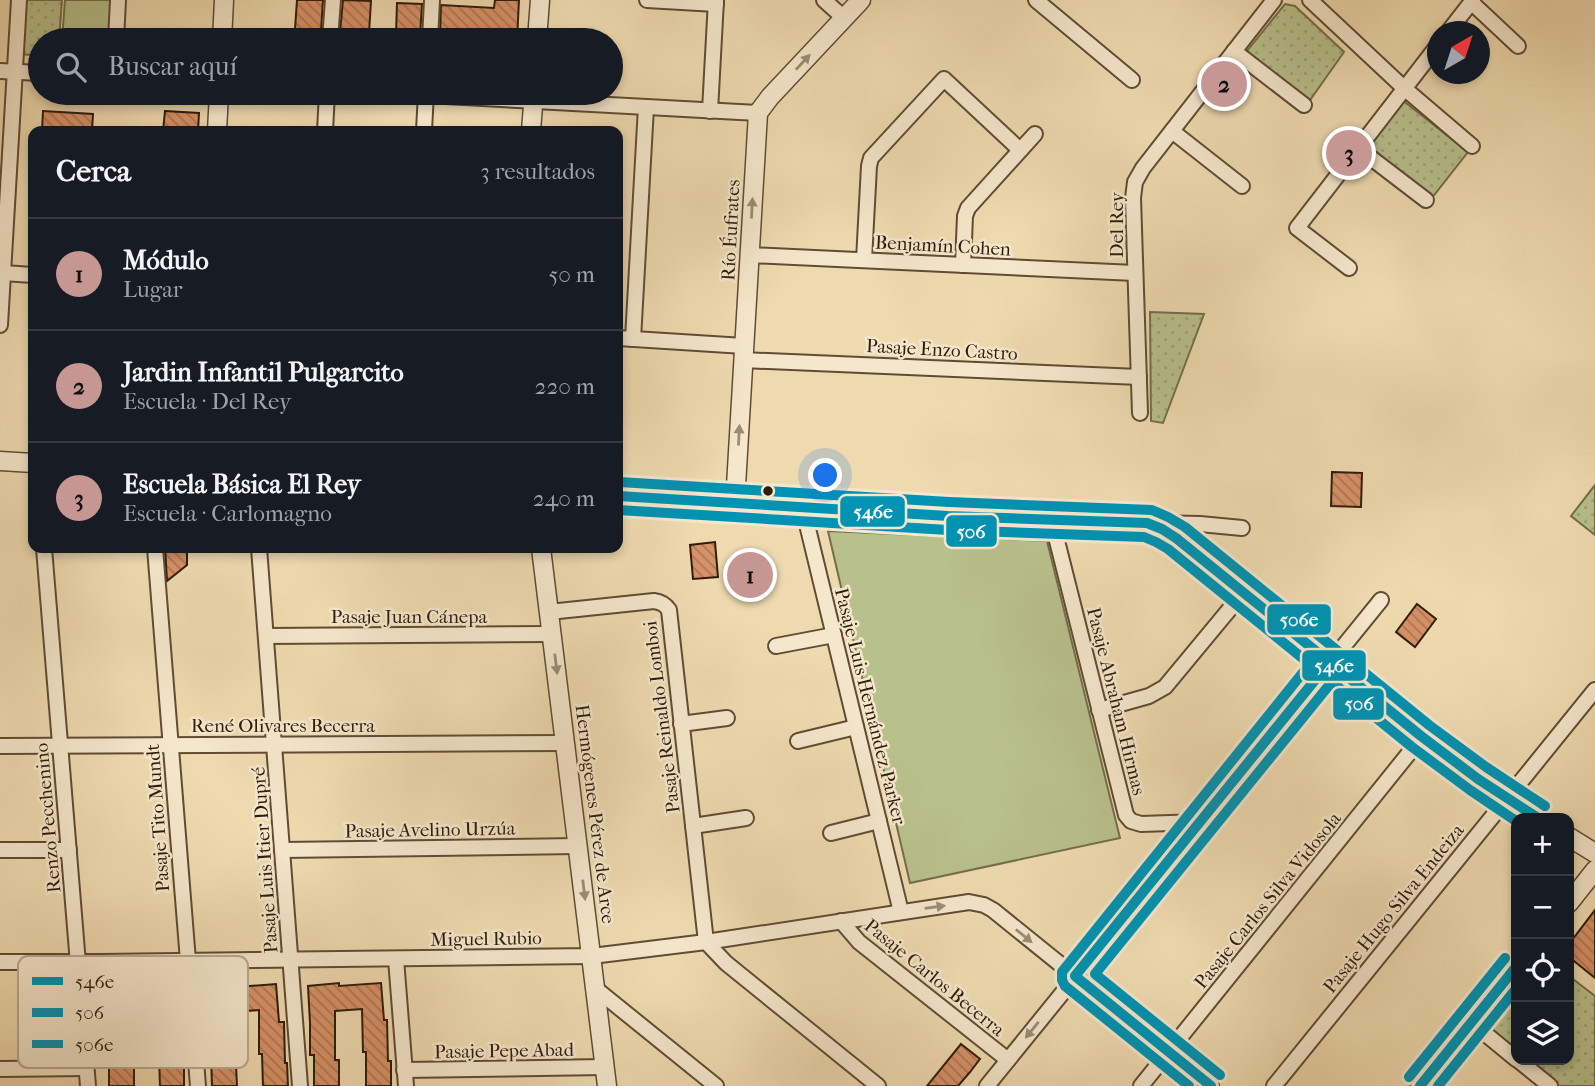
<!DOCTYPE html>
<html lang="es">
<head>
<meta charset="utf-8">
<style>
  :root { --surface:#171b24; --page:#20242c; --text:#f1f3f6; --muted:#9ea1a6; --line:#363941; --accent:#c59692 }
  body { margin:0; font-family:"IM FELL French Canon",serif; background:var(--page); color:var(--text) }
  .controls { position:absolute; right:21px; bottom:21px; display:grid; overflow:hidden; border-radius:14px; box-shadow:0 4px 10px #0003 }
  .controls button { width:63px; height:63px; display:grid; place-items:center; padding:0; border:0; border-bottom:2px solid var(--line); background:var(--surface); color:var(--text); font:35px sans-serif }
  .compass { position:absolute; left:1427px; top:21px; width:63px; height:63px; border-radius:50%; background:var(--surface); box-shadow:0 4px 10px #0003; rotate:39deg }
  .you { position:absolute; left:826px; top:476px; width:24px; height:24px; margin:-18px; border:5px solid #fff; border-radius:50%; background:#1a73e8; box-shadow:0 0 0 10px #1a73e833 }
  .badge { display:grid; place-items:center; width:46px; height:46px; border-radius:50%; background:var(--accent); color:#111; font-size:23px; font-weight:700 }
  .pin { position:absolute; translate:-50% -50%; border:4px solid #fff; box-shadow:0 2px 7px #0006 }
  .list { margin:0; padding:0; list-style:none }
  h2 { display:flex; justify-content:space-between; align-items:center; height:91px; margin:0; padding:0 28px; font-size:30px }
  h2 small { font-size:23px; font-weight:400; color:var(--muted) }
  .list li { display:grid; grid-template-columns:46px 1fr auto; gap:21px; align-items:center; box-sizing:border-box; height:112px; padding:0 28px; border-top:2px solid var(--line) }
  .list b { display:block; font-size:26px; white-space:nowrap }
  .list p { margin:0; font-size:23px; white-space:nowrap; color:var(--muted) }
  .list em { font-size:23px; font-style:normal; color:var(--muted) }
  .icon { flex:none; width:38px; height:38px; fill:none; stroke:currentColor; stroke-width:2; stroke-linecap:round; stroke-linejoin:round }
  .map { position:relative; flex:none; width:1595px; height:1086px; overflow:hidden }
  .search { position:absolute; background:var(--surface); box-shadow:0 4px 10px #0003; left:28px; top:28px; width:595px; height:77px; display:flex; align-items:center; gap:18px; box-sizing:border-box; padding:0 24px; border-radius:38px; color:var(--muted); font-size:26px }
  .panel { position:absolute; background:var(--surface); box-shadow:0 4px 10px #0003; left:28px; top:126px; width:595px; height:427px; border-radius:14px }
  .map>svg:first-child { display:block }
  .grass { fill:url(#grass-dots); stroke:#746e4c; stroke-width:2 }
  .garden { fill:#b8c08c; stroke:#746e4c; stroke-width:2 }
  .building { fill:url(#building-back-hatch); stroke:#301c0b; stroke-width:2 }
  .lines { fill:none; stroke-linecap:round; stroke-linejoin:round }
  .minor-casing { stroke:#604c34; stroke-width:18 }
  .tertiary-casing { stroke:#604c34; stroke-width:21 }
  .minor { stroke:#f5e7cc; stroke-width:14 }
  .tertiary { stroke:#f5e7cc; stroke-width:18 }
  .bus-1-casing { stroke:#f5e7cc; stroke-width:16 }
  .bus-2-casing { stroke:#f5e7cc; stroke-width:16 }
  .bus-3-casing { stroke:#f5e7cc; stroke-width:16 }
  .bus-1 { stroke:#0093b3; stroke-width:10 }
  .bus-2 { stroke:#0093b3; stroke-width:10 }
  .bus-3 { stroke:#0093b3; stroke-width:10 }
  .oneway { fill:#9c8c75 }
  .bus-dot { fill:#301c0b; stroke:#f5e7cc; stroke-width:2.5 }
  .labels { text-anchor:middle; stroke-width:5; stroke-linejoin:round; paint-order:stroke }
  .street-label { font-size:19px; fill:#301c0b; stroke:#f5e7cc }
  .key { fill:#f5e7cc; stroke:#baaa92; stroke-width:2 }
  .key-label { font-size:19px; fill:#301c0b }
  .line-badge { stroke:#f5e7cc; stroke-width:2.5 }
  .badge-label { font-size:19px; text-anchor:middle; font-weight:bold; fill:#fff }
</style>
</head>
<body>
<div class="map">
<svg width="1595" height="1086" viewBox="0 0 1595 1086">
  <defs>
    <pattern id="grass-dots" width="8" height="8" patternUnits="userSpaceOnUse" patternTransform="scale(1.75)"><rect width="8" height="8" fill="#b8c08c"/><path d="M2 2h.1M6 6h.1" fill="none" stroke="#9ea477" stroke-width="1.8" stroke-linecap="round"/></pattern>
    <pattern id="building-back-hatch" width="6" height="6" patternUnits="userSpaceOnUse" patternTransform="scale(1.75)"><rect width="6" height="6" fill="#d79167"/><path d="M-1 5l2 2M0 0l6 6M5-1l2 2" fill="none" stroke="#af7653"/></pattern>
  </defs>
  <rect width="100%" height="100%" fill="#efdab0"/>
  <filter id="stains"><feTurbulence type="fractalNoise" baseFrequency=".00286" numOctaves="4"/><feColorMatrix values="0 0 0 0 .2 0 0 0 0 .09 0 0 0 0 .02 0 0 0 .5 -.17"/></filter>
  <radialGradient id="worn" r=".72"><stop offset=".6" stop-color="#630" stop-opacity="0"/><stop offset="1" stop-color="#630" stop-opacity=".3"/></radialGradient>
  <g class="grass">
    <polygon points="25,0 62,0 59,40 40,40 40,56 21,54"/>
    <polygon points="1285,4 1295,6 1344,52 1308,103 1246,52"/>
    <polygon points="1401,99 1468,152 1431,199 1362,148"/>
    <polygon points="1150,312 1204,314 1163,423 1151,421"/>
    <polygon points="1595,485 1595,535 1571,516"/>
    <polygon points="1569,976 1595,996 1595,1086 1558,1086 1526,1060 1569,1060"/>
    <polygon points="1516,990 1516,1052 1486,1027"/>
  </g>
  <g class="garden">
    <polygon points="65,0 112,0 110,40 62,40"/>
    <polygon points="828,531 1047,541 1120,838 910,883"/>
  </g>
  <g class="building">
    <polygon points="297,0 323,0 321,31 295,29"/>
    <polygon points="343,0 371,1 369,33 340,32"/>
    <polygon points="495,0 519,0 517,40 440,37 441,5 494,8"/>
    <polygon points="397,3 422,4 420,36 396,34"/>
    <polygon points="43,111 93,114 92,131 42,131"/>
    <polygon points="165,111 199,113 198,131 163,131"/>
    <polygon points="1332,472 1362,473 1361,507 1331,506"/>
    <polygon points="715,542 718,577 693,579 690,545"/>
    <polygon points="165,548 187,548 187,565 167,581"/>
    <polygon points="763,557 771,583 736,593 728,567"/>
    <polygon points="1417,604 1436,619 1415,647 1396,632"/>
    <polygon points="1595,910 1595,978 1569,957 1569,944"/>
    <polygon points="339,983 339,986 381,983 384,1020 387,1020 388,1061 391,1061 391,1086 366,1086 366,1052 363,1052 362,1009 335,1011 335,1060 339,1060 339,1086 314,1086 314,1055 310,1055 310,1023 308,986"/>
    <polygon points="133,984 133,987 173,984 177,1025 181,1025 181,1066 184,1066 184,1086 160,1086 159,1056 156,1056 156,1010 130,1012 131,1066 134,1066 134,1086 109,1086 109,1057 106,1057 106,1011 103,1011 101,987"/>
    <polygon points="236,984 236,987 276,984 279,1022 284,1022 285,1063 287,1063 288,1086 263,1086 262,1054 259,1054 259,1010 233,1012 233,1065 236,1065 237,1086 212,1086 211,1056 209,1056 208,1010 206,1011 204,986"/>
    <polygon points="961,1044 980,1059 970,1072 958,1086 927,1086"/>
  </g>
  <g class="lines">
    <g class="minor-casing">
      <g id="minor">
        <polyline points="647,0 716,4"/>
        <polyline points="824,0 844,18"/>
        <polyline points="1036,0 1132,80"/>
        <polyline points="1310,0 1404,88 1472,146"/>
        <polyline points="1471,2 1518,46"/>
        <polyline points="1448,32 1473,0"/>
        <polyline points="116,40 118,0"/>
        <polyline points="330,40 333,0"/>
        <polyline points="430,40 432,0"/>
        <polyline points="1234,51 1304,105"/>
        <polyline points="0,71 40,73"/>
        <polyline points="389,93 758,113"/>
        <polyline points="710,111 716,0"/>
        <polyline points="325,131 327,93"/>
        <polyline points="424,131 426,93"/>
        <polyline points="1172,131 1242,186"/>
        <polyline points="1358,148 1426,200"/>
        <polyline points="749,255 1135,273"/>
        <polyline points="864,260 869,166 871,158 944,79 1020,150"/>
        <polyline points="963,265 965,216 968,208 1035,134"/>
        <polyline points="1349,268 1297,228 1438,45"/>
        <polyline points="3,273 33,275"/>
        <polyline points="0,325 19,0"/>
        <polyline points="618,338 744,346"/>
        <polyline points="633,339 646,107"/>
        <polyline points="743,360 1139,377"/>
        <polyline points="1140,413 1133,198 1135,182 1143,168 1274,0"/>
        <polyline points="803,508 901,912"/>
        <polyline points="1052,521 1126,815 1131,821 1141,824 1200,822"/>
        <polyline points="1152,523 1200,524 1242,528"/>
        <polyline points="44,548 88,1086"/>
        <polyline points="155,548 198,1086"/>
        <polyline points="259,548 300,1086"/>
        <path d="M549,612L654,601C661,602 665,604 669,610L706,942L726,963L878,1086"/>
        <polyline points="266,636 552,634"/>
        <polyline points="776,646 834,635"/>
        <polyline points="1099,710 1149,696 1165,687 1243,593"/>
        <polyline points="681,724 727,718"/>
        <polyline points="798,741 856,727"/>
        <polyline points="0,746 565,743"/>
        <polyline points="693,826 746,818"/>
        <polyline points="831,833 879,821"/>
        <polyline points="0,850 69,850"/>
        <polyline points="282,850 578,846"/>
        <polyline points="841,921 859,942 1008,1060"/>
        <polyline points="396,959 406,1086"/>
        <polyline points="0,962 99,962 592,956 706,942 969,902 984,905 993,910 1211,1086"/>
        <polyline points="596,989 716,1086"/>
        <polyline points="1471,1022 1516,1059"/>
        <polyline points="1518,1060 1550,1086"/>
        <polyline points="0,1069 86,1068"/>
        <polyline points="404,1070 605,1067"/>
        <polyline points="987,1086 1381,600"/>
        <polyline points="1141,1086 1422,737"/>
        <polyline points="1274,1086 1595,690"/>
      </g>
    </g>
    <g class="tertiary-casing">
      <g id="tertiary">
        <polyline points="222,40 224,0"/>
        <polyline points="537,40 540,0"/>
        <polyline points="217,131 219,93"/>
        <polyline points="531,131 534,93"/>
        <polyline points="0,461 33,463"/>
        <path d="M618,496C794,507 970,519 1147,523L1162,529L1176,538C1245,594 1313,651 1383,706C1433,746 1483,785 1538,818"/>
        <polyline points="735,503 758,113 770,97 861,0"/>
        <polyline points="541,548 607,1086"/>
        <polyline points="1569,837 1595,853"/>
        <polyline points="1569,903 1595,870"/>
        <polyline points="1420,1086 1516,967"/>
      </g>
    </g>
    <use href="#minor" class="minor"/>
    <use href="#tertiary" class="tertiary"/>
    <g class="bus-1-casing">
      <g id="bus-1">
        <polyline points="618,496 948,516 1147,523 1162,529 1176,538 1421,736 1478,779 1538,818"/>
        <polyline points="1211,1086 1075,976 1328,664"/>
        <polyline points="1420,1086 1516,967"/>
      </g>
    </g>
    <g class="bus-2-casing">
      <g id="bus-2">
        <polyline points="618,510 948,530 1144,537 1156,542 1168,549 1412,747 1470,790 1516,821"/>
        <polyline points="1220,1075 1095,974 1339,673"/>
        <polyline points="1438,1086 1516,989"/>
      </g>
    </g>
    <g class="bus-3-casing">
      <g id="bus-3">
        <polyline points="619,482 949,502 1152,510 1168,517 1185,527 1429,725 1486,767 1545,806"/>
        <polyline points="1409,1077 1505,958"/>
        <polyline points="1189,1086 1065,986 1062,980 1062,972 1317,655"/>
      </g>
    </g>
    <use href="#bus-1" class="bus-1"/>
    <use href="#bus-2" class="bus-2"/>
    <use href="#bus-3" class="bus-3"/>
  </g>
  <defs><path id="oneway-solid" d="M-6-.8H1V-3.2L6.5 0L1 3.2V.8H-6Z" transform="scale(1.75)"/></defs>
  <g class="oneway">
    <use href="#oneway-solid" transform="translate(803 62) rotate(-47)"/>
    <use href="#oneway-solid" transform="translate(752 208) rotate(-87)"/>
    <use href="#oneway-solid" transform="translate(739 435) rotate(-87)"/>
    <use href="#oneway-solid" transform="translate(556 664) rotate(83)"/>
    <use href="#oneway-solid" transform="translate(584 890) rotate(83)"/>
    <use href="#oneway-solid" transform="translate(935 907) rotate(-8)"/>
    <use href="#oneway-solid" transform="translate(1024 936) rotate(39)"/>
    <use href="#oneway-solid" transform="translate(1032 1030) rotate(129)"/>
  </g>
  <circle class="bus-dot" cx="768" cy="491" r="6"/>
  <g class="labels">
    <g class="street-label">
      <text transform="translate(1116 225) rotate(-90)" y="7">Del Rey</text>
      <text transform="translate(730 230) rotate(-87)" y="7">Río Éufrates</text>
      <text transform="translate(943 245) rotate(3)" y="7">Benjamín Cohen</text>
      <text transform="translate(942 349) rotate(3)" y="7">Pasaje Enzo Castro</text>
      <text x="409" y="623">Pasaje Juan Cánepa</text>
      <text transform="translate(1117 701) rotate(76)" y="7">Pasaje Abraham Hirmas</text>
      <text transform="translate(871 706) rotate(76)" y="7">Pasaje Luis Hernández Parker</text>
      <text transform="translate(661 717) rotate(-97)" y="7">Pasaje Reinaldo Lomboi</text>
      <text x="283" y="732">René Olivares Becerra</text>
      <text transform="translate(596 814) rotate(83)" y="7">Hermógenes Pérez de Arce</text>
      <text transform="translate(47 818) rotate(-95)" y="7">Renzo Pecchenino</text>
      <text transform="translate(157 818) rotate(-94)" y="7">Pasaje Tito Mundt</text>
      <text transform="translate(430 829) rotate(-1)" y="7">Pasaje Avelino Urzúa</text>
      <text transform="translate(264 860) rotate(-94)" y="7">Pasaje Luis Itier Dupré</text>
      <text transform="translate(1267 900) rotate(-51)" y="7">Pasaje Carlos Silva Vidosola</text>
      <text transform="translate(1393 908) rotate(-51)" y="7">Pasaje Hugo Silva Endeiza</text>
      <text transform="translate(486 938) rotate(-1)" y="7">Miguel Rubio</text>
      <text transform="translate(935 977) rotate(39)" y="7">Pasaje Carlos Becerra</text>
      <text transform="translate(504 1050) rotate(-1)" y="7">Pasaje Pepe Abad</text>
    </g>
  </g>
  <rect x="18" y="956" width="230" height="112" rx="10" class="key"/>
  <rect x="32" y="977" width="31" height="8" fill="#0093b3"/>
  <rect x="32" y="1008" width="31" height="9" fill="#0093b3"/>
  <rect x="32" y="1040" width="31" height="8" fill="#0093b3"/>
  <g class="key-label">
    <text x="75" y="988">546e</text>
    <text x="75" y="1019">506</text>
    <text x="75" y="1051">506e</text>
  </g>
  <g class="line-badge">
    <rect x="839" y="495" width="67" height="33" rx="7" fill="#0093b3"/>
    <rect x="945" y="514" width="53" height="34" rx="7" fill="#0093b3"/>
    <rect x="1266" y="603" width="66" height="33" rx="7" fill="#0093b3"/>
    <rect x="1301" y="649" width="66" height="33" rx="7" fill="#0093b3"/>
    <rect x="1332" y="687" width="53" height="34" rx="7" fill="#0093b3"/>
  </g>
  <g class="badge-label">
    <text x="873" y="518">546e</text>
    <text x="971" y="538">506</text>
    <text x="1299" y="626">506e</text>
    <text x="1334" y="672">546e</text>
    <text x="1359" y="710">506</text>
  </g>
  <rect width="100%" height="100%" filter="url(#stains)"/>
  <rect width="100%" height="100%" fill="url(#worn)"/>
</svg>
<div class="controls">
<button>+</button>
<button>−</button>
<button><svg class="icon" aria-label="locate" viewBox="0 0 24 24"><circle cx="12" cy="12" r="6"/><path d="M12 2v4M12 18v4M2 12h4M18 12h4"/></svg></button>
<button><svg class="icon" aria-label="layers" viewBox="0 0 24 24"><path d="M12 4l9 5-9 5-9-5zM3 14l9 5 9-5"/></svg></button>
</div>
<svg class="compass" viewBox="-18 -18 36 36"><path d="M0-13l5 13h-10z" fill="#e53935"/><path d="M0 13l5-13h-10z" fill="#9ea1a6"/></svg>
<div class="you"></div>
<div class="pin badge" style="left:750px;top:575px">1</div>
<div class="pin badge" style="left:1224px;top:84px">2</div>
<div class="pin badge" style="left:1349px;top:153px">3</div>
<div class="search"><svg class="icon" aria-label="search" viewBox="0 0 24 24"><circle cx="10" cy="10" r="6"/><path d="M15 15l6 6"/></svg>Buscar aquí</div>
<section class="panel">
<h2>Cerca<small>3 resultados</small></h2>
<ul class="list">
<li><span class="badge">1</span><div><b>Módulo</b><p>Lugar</p></div><em>50 m</em></li>
<li><span class="badge">2</span><div><b>Jardin Infantil Pulgarcito</b><p>Escuela · Del Rey</p></div><em>220 m</em></li>
<li><span class="badge">3</span><div><b>Escuela Básica El Rey</b><p>Escuela · Carlomagno</p></div><em>240 m</em></li>
</ul>
</section>
</div>
</body>
</html>
